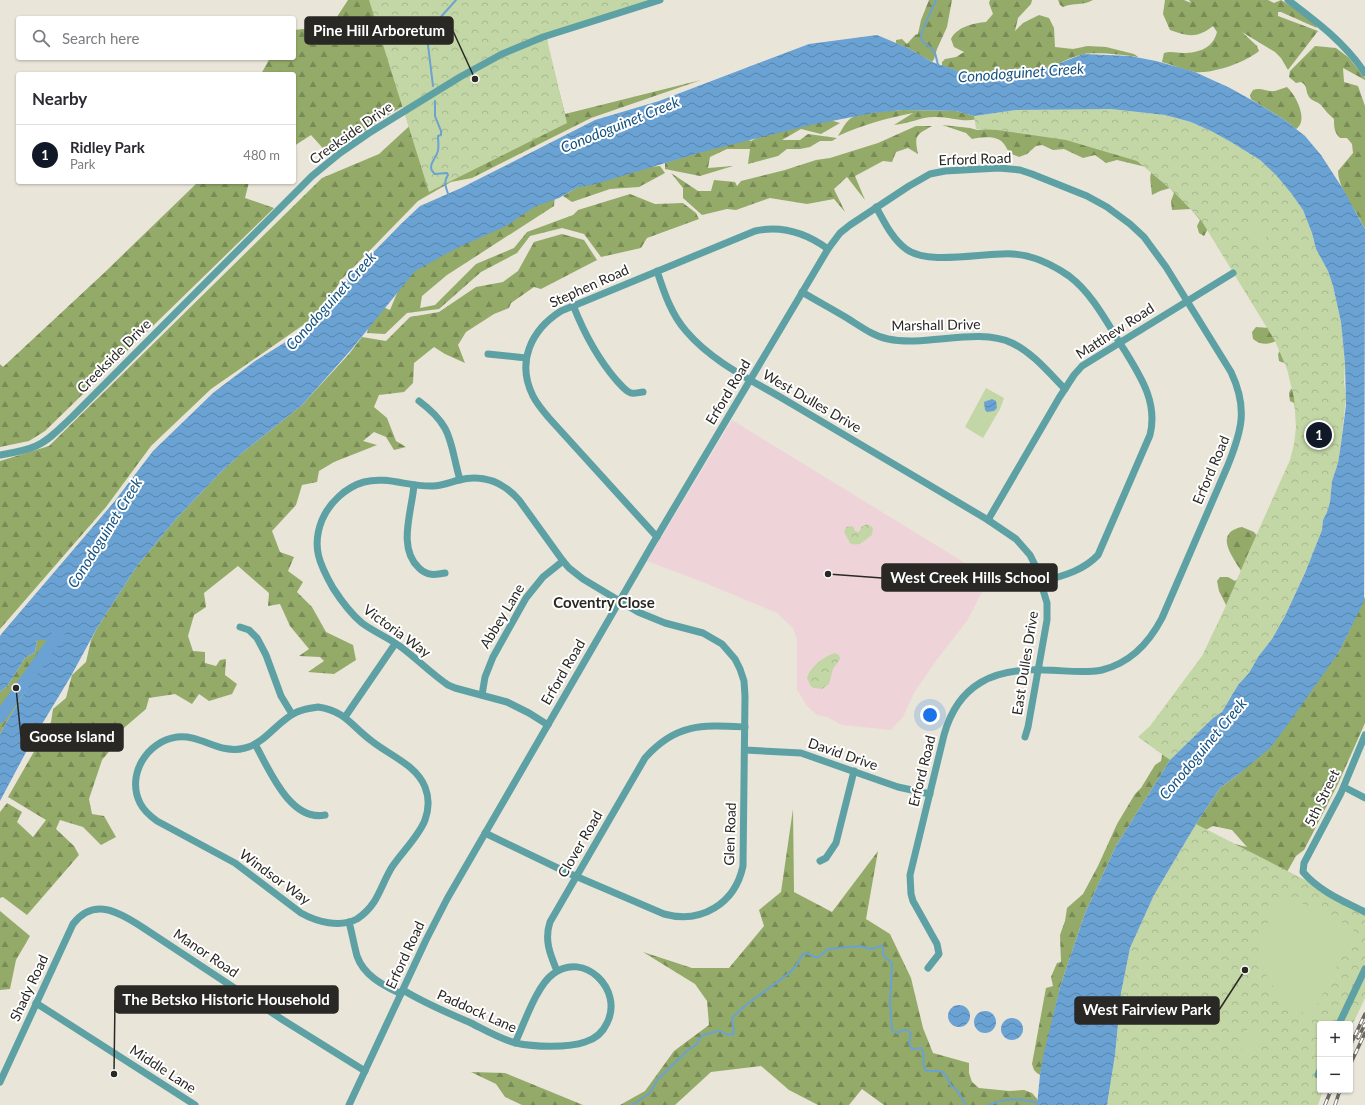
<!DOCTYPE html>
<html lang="en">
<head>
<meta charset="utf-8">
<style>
  :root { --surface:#fff; --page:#f7f7f7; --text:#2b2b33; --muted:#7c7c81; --line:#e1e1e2; --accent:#111827 }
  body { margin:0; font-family:Lato,sans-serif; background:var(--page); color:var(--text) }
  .controls { position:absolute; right:12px; bottom:12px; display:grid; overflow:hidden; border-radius:4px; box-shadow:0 1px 3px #0004 }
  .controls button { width:36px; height:36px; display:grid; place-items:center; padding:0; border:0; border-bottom:1px solid var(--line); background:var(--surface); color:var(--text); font:20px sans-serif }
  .you { position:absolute; left:930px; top:715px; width:14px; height:14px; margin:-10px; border:3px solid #fff; border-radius:50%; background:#1a73e8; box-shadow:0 0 0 6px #1a73e833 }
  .badge { display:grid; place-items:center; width:26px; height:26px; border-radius:50%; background:var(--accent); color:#fff; font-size:13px; font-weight:700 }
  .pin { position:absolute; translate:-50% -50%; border:2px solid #fff; box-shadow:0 1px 4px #0006 }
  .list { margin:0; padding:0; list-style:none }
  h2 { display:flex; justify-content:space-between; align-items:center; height:52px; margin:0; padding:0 16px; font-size:17px }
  h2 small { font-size:13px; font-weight:400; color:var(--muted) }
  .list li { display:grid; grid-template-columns:26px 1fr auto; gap:12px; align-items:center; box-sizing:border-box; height:60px; padding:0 16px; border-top:1px solid var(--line) }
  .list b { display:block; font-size:15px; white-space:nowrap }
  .list p { margin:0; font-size:13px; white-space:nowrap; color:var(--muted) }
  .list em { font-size:13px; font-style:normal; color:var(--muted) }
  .icon { flex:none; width:22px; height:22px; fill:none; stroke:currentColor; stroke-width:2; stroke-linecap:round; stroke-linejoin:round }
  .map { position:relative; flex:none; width:1365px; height:1105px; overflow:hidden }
  .search { position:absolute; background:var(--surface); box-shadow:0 1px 3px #0004; left:16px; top:16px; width:280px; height:44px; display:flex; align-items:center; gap:10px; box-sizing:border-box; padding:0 14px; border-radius:4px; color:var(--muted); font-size:15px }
  .panel { position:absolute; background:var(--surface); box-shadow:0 1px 3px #0004; left:16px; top:72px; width:280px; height:112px; border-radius:4px }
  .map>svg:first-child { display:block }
  .education { fill:#eed4d8 }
  .forest { fill:url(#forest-firs) }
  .park { fill:url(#park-crowns) }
  .pitch { fill:#c3d6a5 }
  .water { fill:url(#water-waves) }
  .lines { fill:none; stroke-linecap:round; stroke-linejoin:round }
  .stream { stroke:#6aa2d3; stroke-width:2 }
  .river { stroke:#6aa2d3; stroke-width:12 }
  .minor { stroke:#5ea1a4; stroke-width:7 }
  .rail-casing { stroke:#6a6760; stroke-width:3.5 }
  .rail { stroke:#fff; stroke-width:2; stroke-dasharray:6; stroke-linecap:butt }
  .labels { text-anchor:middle; stroke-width:4; stroke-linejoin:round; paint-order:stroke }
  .street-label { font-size:14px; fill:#2a2824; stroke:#fff }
  .water-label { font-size:15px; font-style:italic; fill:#145382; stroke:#fff }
  .neighbourhood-label { font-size:15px; font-weight:bold; fill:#2a2824; stroke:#fff }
  .leader { fill:none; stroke:#2a2824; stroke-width:1.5 }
  .callout-dot { fill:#2a2824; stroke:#fff; stroke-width:1.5 }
  .callout { fill:#2a2824; stroke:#2a2824; stroke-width:1.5 }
  .callout-label { font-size:15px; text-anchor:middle; font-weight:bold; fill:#fff }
</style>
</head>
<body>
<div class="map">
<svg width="1365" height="1105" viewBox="0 0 1365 1105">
  <defs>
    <pattern id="forest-firs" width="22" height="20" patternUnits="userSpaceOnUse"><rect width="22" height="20" fill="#93aa69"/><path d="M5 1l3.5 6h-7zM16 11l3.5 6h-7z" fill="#788a56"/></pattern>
    <pattern id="park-crowns" width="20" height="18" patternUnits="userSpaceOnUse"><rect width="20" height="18" fill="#c3d6a5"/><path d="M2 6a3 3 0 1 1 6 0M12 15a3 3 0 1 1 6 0" fill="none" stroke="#a8b88e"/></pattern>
    <pattern id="water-waves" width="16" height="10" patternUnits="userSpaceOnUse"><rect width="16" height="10" fill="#6aa2d3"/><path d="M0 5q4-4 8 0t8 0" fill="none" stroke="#5784ab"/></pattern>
  </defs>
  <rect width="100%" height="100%" fill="#e9e5d9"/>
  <polygon class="education" points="732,420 970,566 982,592 967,621 938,658 914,693 903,717 891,730 842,725 827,717 817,715 807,706 797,690 797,640 793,628 777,613 705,583 647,561"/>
  <g class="forest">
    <polygon points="348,0 642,0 507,46 388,115 329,155 311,135 294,146 294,74 261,74 270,58 294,58 294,30 331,26"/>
    <polygon points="929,0 952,0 947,27 937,49 934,59 932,62 908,48 896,43 896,40 902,39 907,44 915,35 918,34 921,20"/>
    <path d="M990,0H1032L1031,4L1018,18L1015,31L1023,23L1039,15L1049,18L1054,28L1055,47L1073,49L1088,46L1106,47L1134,54L1138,57C1125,55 1097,52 1084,54C1065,58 1045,72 1026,76C993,82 973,76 942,66V62L945,59L956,57L964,52L954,47L951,39C957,27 973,23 986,22L993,14L989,3Z"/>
    <path d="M1058,0H1093C1083,6 1074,2 1063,7L1060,5Z"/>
    <path d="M1165,0H1184L1191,3L1189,0H1268L1274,3L1281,0L1312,19L1317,28L1281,12H1278V16L1318,31L1288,70L1281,58L1275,52L1242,32L1257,46L1259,51C1246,62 1213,74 1195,72C1184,70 1173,65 1162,62L1164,53C1171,51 1176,53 1183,53C1199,53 1213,48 1217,32L1213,26C1197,39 1187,36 1170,30L1163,14Z"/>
    <path d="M1315,46L1336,48L1348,57L1365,78V80L1343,68L1344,82L1358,86L1365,106V229C1357,210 1339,192 1338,171L1353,153L1352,144L1347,138H1340C1334,132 1334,127 1334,119C1329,115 1325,110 1321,105C1317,101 1310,101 1308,95C1305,89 1308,86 1301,82L1296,83L1289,77L1290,71Z"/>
    <polygon points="548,48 565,114 701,80 591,118 472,178 451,182 418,201 342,279 319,314 211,389 151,446 106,507 0,629 0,461 49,446 322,178 379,154 430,107"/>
    <path d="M1287,87C1296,95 1309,121 1296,129L1286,121L1251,99L1250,95L1253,90C1261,87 1266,92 1275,91C1279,90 1283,88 1287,87Z"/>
    <path d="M903,110L956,111L974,116L986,115C968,126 953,116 934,117C921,117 908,124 894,125L913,113C887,118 862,125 838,136C842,130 846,120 853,117C863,112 892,111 903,110Z"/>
    <polygon points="827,119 840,123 821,134 801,129 782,140 800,140 808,134 837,138 832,141 820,141 810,147 800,149 787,149 778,156 748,164 750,149 727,149 710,157 708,168 733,166 700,176 665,169 665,163 742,137 751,141 782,125"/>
    <path d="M942,125L970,128L977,130L1001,128L1042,131L1136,159L1146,167L1117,160L1106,163L1095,155L1083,158L1064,149L1053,150L1042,145L1036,146L1027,154L1019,157L1009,153C1008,150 1006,147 1004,144C998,135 982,137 972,139L966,133Z"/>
    <path d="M916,126H932C916,135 914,135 918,154L908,148L896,152L892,162L883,161L855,176L865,200L847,177L834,189L845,212L834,199L807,204L770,198L736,210L727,209L702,215L683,198V188L671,173L698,191H711L714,180L735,182L737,186L741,181L785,170L816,160L830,158L878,143Z"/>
    <path d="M1157,162L1208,229L1204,236L1199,233L1197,226L1200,220L1191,209L1172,210L1171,201L1174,193L1170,188L1160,191L1152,195C1151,179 1147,176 1157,162Z"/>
    <polygon points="660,166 665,173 639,187 610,189 572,202 563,196 581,185 638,168"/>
    <polygon points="198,182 249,182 245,198 274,208 45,431 29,441 0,447 0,364 3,367 104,273"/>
    <polygon points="630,194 655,204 683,203 696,213 699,219 647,238 641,248 601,257 584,234 562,228 530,236 517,253 481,272 439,309 407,313 385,334 367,333 369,324 383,307 390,310 400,286 413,270 555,195 554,206 447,275 422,296 420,308 435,305 476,264 514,248 527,232 573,215 578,210"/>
    <polygon points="562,234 584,240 597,260 541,289 534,287 511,303 509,308 494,314 466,332 458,345 465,363 445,354 434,347 414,363 413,383 404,392 379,395 374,407 387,418 396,441 406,447 394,450 386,437 374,432 363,441 377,445 334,462 319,471 317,482 302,485 296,505 272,531 280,552 294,557 288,571 303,582 297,592 312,607 326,632 353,645 356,660 334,674 308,672 324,661 320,657 299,656 309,649 290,626 280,604 268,606 269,593 238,566 204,593 206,607 194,615 188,636 193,651 205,652 205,663 216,666 220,660 226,659 225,675 237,684 232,694 209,701 199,694 192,704 175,694 149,698 146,709 111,739 112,748 102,760 89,799 92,814 104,816 116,837 101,845 83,827 60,820 56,829 74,846 79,855 27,915 3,897 0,898 0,812 7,803 22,812 17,822 33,837 46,820 8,797 51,722 53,709 66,698 72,675 86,662 91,640 97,628 137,566 176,519 221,472 242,453 302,405 349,354 362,337 386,341 410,317 439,312 476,287 503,282 518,271 534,242"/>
    <path d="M1256,327L1269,328L1288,340L1286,333L1292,328L1301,331L1302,344C1308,348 1315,349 1321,355L1322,365L1327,368V378L1324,387L1328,390V396L1322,403L1310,400C1304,407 1303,414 1306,423H1319L1322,429L1317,431C1301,425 1297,420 1294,403L1290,401L1289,393L1291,389L1296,388L1300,392L1299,401L1304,404L1313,391L1319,389L1312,380L1311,373L1316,366H1307L1299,357C1292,364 1288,365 1279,361L1278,354L1283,346L1276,341C1267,345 1261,345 1253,339L1252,332Z"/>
    <path d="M1242,527L1254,532L1261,541L1228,609L1219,591L1217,581L1220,577H1228L1235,581L1239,578L1242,572C1233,557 1213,533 1242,527Z"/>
    <polygon points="1365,597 1365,723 1338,784 1304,850 1296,856 1287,872 1112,1105 1218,840 1247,847 1232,830 1213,826 1187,840 1196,824 1220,788 1240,773 1339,652"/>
    <polygon points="37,640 47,640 52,647 3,728 0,735 0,692 8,685 25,658 35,652"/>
    <polygon points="1196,728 1170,760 1116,846 1085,913 1060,987 1040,1075 1037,1073 1034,1070 1032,1064 1046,988 1053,986 1051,977 1057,963 1061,962 1060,935 1065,921 1067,908 1083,894 1098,866 1117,824 1135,794 1141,788 1155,765 1161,761 1164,744"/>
    <polygon points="793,809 794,892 832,912 878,851 866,919 890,934 911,978 923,1028 933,1053 969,1063 969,1073 972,1082 979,1088 1009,1091 1024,1090 1032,1093 1038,1100 1037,1105 884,1105 862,1089 849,1105 818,1105 789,1090 761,1066 711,1072 675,1105 620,1105 645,1091 674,1051 709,1025 707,1001 695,984 643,952 692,968 729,968 764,926 759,910 781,892"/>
    <polygon points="0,911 30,936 16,960 10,989 0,990"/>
    <polygon points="471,1072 505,1073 583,1105 522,1105 505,1097 496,1084"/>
  </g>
  <g class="park">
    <polygon points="369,0 651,0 546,35 567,123 429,192"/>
    <polygon points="1061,109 1111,109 1165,115 1191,122 1211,131 1231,142 1260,160 1276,175 1291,193 1303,210 1312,233 1316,249 1328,271 1333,286 1341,322 1345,363 1344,382 1346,397 1341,444 1338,463 1332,481 1330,502 1327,512 1323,520 1322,530 1305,573 1285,616 1272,639 1258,657 1249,673 1238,685 1222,712 1213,718 1170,760 1138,737 1150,726 1202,656 1224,610 1247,556 1290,460 1294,444 1296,427 1294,398 1287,369 1275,341 1201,220 1173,191 1137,161 1066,140 997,130 976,129 974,116 1016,110"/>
    <path d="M867,524L871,526L873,528L872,535C864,540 860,548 850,543L844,532L846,527L853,526L855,531L858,532L860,531L861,527Z"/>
    <path d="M835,653L839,655L840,659L833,669L829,684L822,689L813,688L810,685L807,678C810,667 824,656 835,653Z"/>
    <polygon points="1196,824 1365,911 1365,998 1350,1030 1350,1024 1320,1024 1320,1090 1323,1090 1318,1105 1107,1105 1115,1055 1121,993 1130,948 1154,895"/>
  </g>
  <g class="pitch">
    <polygon points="1253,218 1268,236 1258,244 1243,227"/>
    <polygon points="986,388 1004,398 1000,409 983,438 965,427"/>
    <path d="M1281,894L1353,928L1354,933L1311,1017C1288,1005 1270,990 1262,964C1261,960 1259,955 1259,952C1259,938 1275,907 1281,894Z"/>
    <polygon points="1248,1028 1262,1033 1255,1054 1241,1049"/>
  </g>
  <g class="water">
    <polygon points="877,35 908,48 932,62 973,76 995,79 1027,76 1083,54 1130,56 1156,61 1195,72 1230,88 1257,103 1286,121 1305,136 1321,155 1343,189 1365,229 1364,601 1339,652 1291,720 1270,748 1240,773 1220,788 1196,824 1154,895 1130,948 1121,993 1115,1055 1107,1105 1037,1105 1040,1075 1043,1057 1060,987 1085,913 1116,846 1170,760 1213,718 1222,712 1238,685 1249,673 1258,657 1272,639 1285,616 1305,573 1322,530 1323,520 1327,512 1330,502 1332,481 1338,463 1341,444 1346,405 1345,363 1341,322 1333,286 1328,271 1316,249 1312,233 1303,210 1291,193 1276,175 1260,160 1231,142 1211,131 1191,122 1165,115 1111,109 1016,110 974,116 956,111 903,110 873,113 806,126 702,152 592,185 578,187 559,198 534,207 506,226 455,249 415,271 351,350 302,405 242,453 221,472 176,519 137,566 97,628 71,676 33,739 0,801 0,735 3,728 52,647 47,640 37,640 35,652 25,658 8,685 0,692 0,636 3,632 114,502 153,451 213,393 255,361 295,336 321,317 345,281 402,223 420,206 461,188 595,120 659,101 809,44"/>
    <polygon points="992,399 996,401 997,408 994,411 987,412 985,410 984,402"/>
    <circle cx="959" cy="1016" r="11"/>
    <circle cx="985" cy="1022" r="11"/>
    <circle cx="1012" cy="1029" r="11"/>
  </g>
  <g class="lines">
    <g class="stream">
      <path d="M936,0C933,9 919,33 921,39C923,44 932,47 935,53C936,56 937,61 938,65"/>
      <polyline points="433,86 428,45 434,28 439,19 456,0"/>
      <path d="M435,101V116L441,131V135L438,136C438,140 439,146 438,150C437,159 425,166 435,174L447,173L448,175C443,182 446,188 449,196"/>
      <path d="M632,1105L650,1093L657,1080L688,1050L696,1045L699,1039L703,1035L714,1032L721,1031L727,1035L734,1034L732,1019L734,1016L746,1005L788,974L796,966L803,954L807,953L815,957H819L828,949L859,946L871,949L882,946L883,947V955L892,963L890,1004L892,1030L897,1033L904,1030H907L911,1033L909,1043L911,1048L913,1049L921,1048C928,1057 919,1061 926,1071H941L947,1077L951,1086L956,1089L966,1105"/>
      <path d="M989,1105C1006,1097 1022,1099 1039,1103"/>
    </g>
    <polyline class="river" points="0,717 59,633"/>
    <g class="minor">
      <path d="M1288,0C1317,22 1344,42 1365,73"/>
      <path d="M876,207C884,221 892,239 906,249C928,266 985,252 1013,254C1032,255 1053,265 1069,276C1094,295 1108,325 1125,351C1141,377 1158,403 1150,435L1098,555C1083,571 1062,576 1041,582"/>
      <path d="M657,271C664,292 671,314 686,331C714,364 756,382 792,404C858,443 923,481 988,520L1016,539L1030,555L1036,567L1047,603V620L1028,727L1025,737"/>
      <path d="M802,292C817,301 832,309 847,318C860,326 873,336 888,339C926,347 978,327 1012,343C1033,353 1049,373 1065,389"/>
      <path d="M573,305C584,333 597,358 617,381C621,385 625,391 631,393C634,394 640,392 643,392"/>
      <polyline points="488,354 526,358"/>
      <path d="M419,401C454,427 449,442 460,480"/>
      <path d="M0,455C12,453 25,451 36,446C50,440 61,427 72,417L312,176L340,153L369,133L460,77L502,54L543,37L660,0"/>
      <path d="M414,485C412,511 397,548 419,568C427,576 435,575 445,573"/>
      <polyline points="988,520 1059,398 1074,375 1082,366 1233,273"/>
      <path d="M657,537L549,418C543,411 537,404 533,396C516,362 531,330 561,311L755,231C782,225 806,233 828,249"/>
      <polyline points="240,627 249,630 257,638 266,655 281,696 292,714"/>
      <polyline points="482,695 485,677 493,657 526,598 543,577 563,561"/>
      <path d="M318,707C346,711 352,727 373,742C391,756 416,765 425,787C429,797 429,809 425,820C419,836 402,852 392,867C385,878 381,891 374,902C370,908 363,915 357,919C340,928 317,922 301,913L235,863L157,821C150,816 144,811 140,803C126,775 147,741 177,737C201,734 219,755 245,748C266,743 278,720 297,712C303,709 311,708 318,707Z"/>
      <polyline points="345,717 395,644"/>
      <path d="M1365,735L1341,793L1304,863L1303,872C1319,891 1343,901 1365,912"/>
      <path d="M255,744C269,769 290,822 325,815"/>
      <polyline points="745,750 801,753 898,787 930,794"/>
      <polyline points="1344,787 1365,798"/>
      <path d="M485,833L566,872L664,914C701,924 735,904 743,866L745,696L744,681L740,669L735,659L722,644L703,633L665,623L638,612L583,579L569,568L563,561L519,500C503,482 484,474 459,480C451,482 442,486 433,486C409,487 387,476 364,482C346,487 329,503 322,520C311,547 320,565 333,588C342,602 350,613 362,623C374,632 389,638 401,647C417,659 432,674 448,685L455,688L507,702L529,713L548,725"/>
      <polyline points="820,861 826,858 836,843 854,771"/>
      <path d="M349,922C352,933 354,945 357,956C364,976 383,985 401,994"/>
      <path d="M557,971C550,954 544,940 550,922L645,758C676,723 702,725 745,727"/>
      <path d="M403,990C424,1003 448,1013 471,1023C485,1030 500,1039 516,1043C533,1047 569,1048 585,1042C595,1039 603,1032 607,1023C624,990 584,950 553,974C537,985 524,1024 515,1043"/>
      <polyline points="36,1003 195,1105"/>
      <polyline points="1339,1024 1365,969"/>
      <polyline points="1318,1075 1320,1070"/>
      <path d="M0,1082L73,924C94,897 119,912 142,927L283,1020L365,1071"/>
      <path d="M349,1105L426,940L447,899L652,545L828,249L840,233L850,225L909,186L930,174L945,171L999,168L1020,170L1032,174L1087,196L1107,207L1130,224L1144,237L1166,267L1231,372C1248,408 1242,430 1228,465L1162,618C1149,643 1130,663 1102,670C1083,674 1063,670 1044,670C994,668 958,684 944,735L910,875L911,894L913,901L937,944L939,954L928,968"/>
    </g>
    <g class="rail-casing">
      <g id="rail">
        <polyline points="1358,1038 1365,1024"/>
        <polyline points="1350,1046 1365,1014"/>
        <polyline points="1350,1065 1365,1033"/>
        <polyline points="1325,1105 1331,1090"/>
        <polyline points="1335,1105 1340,1090"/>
      </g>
    </g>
    <use href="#rail" class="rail"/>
  </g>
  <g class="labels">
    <g class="street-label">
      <text transform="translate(351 133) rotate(-35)" y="5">Creekside Drive</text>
      <text transform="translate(975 159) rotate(-2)" y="5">Erford Road</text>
      <text transform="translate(589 286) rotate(-24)" y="5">Stephen Road</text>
      <text transform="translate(936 325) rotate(-1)" y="5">Marshall Drive</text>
      <text transform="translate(1115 331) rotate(-33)" y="5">Matthew Road</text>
      <text transform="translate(114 356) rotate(-45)" y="5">Creekside Drive</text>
      <text transform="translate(728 392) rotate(-59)" y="5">Erford Road</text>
      <text transform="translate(812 401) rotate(30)" y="5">West Dulles Drive</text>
      <text transform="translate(1211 470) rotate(-67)" y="5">Erford Road</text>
      <text transform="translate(502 616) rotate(-59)" y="5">Abbey Lane</text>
      <text transform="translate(397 631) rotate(36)" y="5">Victoria Way</text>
      <text transform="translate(1025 663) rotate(-81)" y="5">East Dulles Drive</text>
      <text transform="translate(563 672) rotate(-60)" y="5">Erford Road</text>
      <text transform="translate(843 754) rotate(19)" y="5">David Drive</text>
      <text transform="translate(922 771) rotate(-76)" y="5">Erford Road</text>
      <text transform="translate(1322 798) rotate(-64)" y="5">5th Street</text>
      <text transform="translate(730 834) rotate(-88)" y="5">Glen Road</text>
      <text transform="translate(580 844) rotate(-60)" y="5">Clover Road</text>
      <text transform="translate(275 877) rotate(36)" y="5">Windsor Way</text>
      <text transform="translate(206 953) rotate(34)" y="5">Manor Road</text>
      <text transform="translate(405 955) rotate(-65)" y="5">Erford Road</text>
      <text transform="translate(29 988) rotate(-65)" y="5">Shady Road</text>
      <text transform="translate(477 1011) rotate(24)" y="5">Paddock Lane</text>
      <text transform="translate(163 1069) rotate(33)" y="5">Middle Lane</text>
    </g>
    <g class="water-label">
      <text transform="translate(1021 73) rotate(-4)" y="5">Conodoguinet Creek</text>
      <text transform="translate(620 125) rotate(-22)" y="5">Conodoguinet Creek</text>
      <text transform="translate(331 301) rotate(-48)" y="5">Conodoguinet Creek</text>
      <text transform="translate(105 533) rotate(-58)" y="5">Conodoguinet Creek</text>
      <text transform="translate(1203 749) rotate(-50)" y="5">Conodoguinet Creek</text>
    </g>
    <g class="neighbourhood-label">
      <text x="604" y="608">Coventry Close</text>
    </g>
  </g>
  <path class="leader" d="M475 79L453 31M828 574L882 578M16 688L21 737M114 1074L115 1000M1245 970L1219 1010"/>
  <g class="callout-dot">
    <circle cx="475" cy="79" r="4"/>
    <circle cx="828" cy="574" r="4"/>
    <circle cx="16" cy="688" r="4"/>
    <circle cx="114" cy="1074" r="4"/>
    <circle cx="1245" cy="970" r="4"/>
  </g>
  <g class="callout">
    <rect x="305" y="17" width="148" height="27" rx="4"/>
    <rect x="882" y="564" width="175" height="27" rx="4"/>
    <rect x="21" y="724" width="102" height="27" rx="4"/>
    <rect x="115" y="986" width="223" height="27" rx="4"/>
    <rect x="1075" y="997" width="144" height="27" rx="4"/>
  </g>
  <g class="callout-label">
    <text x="379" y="36">Pine Hill Arboretum</text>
    <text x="970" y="583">West Creek Hills School</text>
    <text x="72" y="742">Goose Island</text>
    <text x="226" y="1005">The Betsko Historic Household</text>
    <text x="1147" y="1015">West Fairview Park</text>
  </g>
</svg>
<div class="controls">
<button>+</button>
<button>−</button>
</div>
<div class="you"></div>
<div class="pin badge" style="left:1319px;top:435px">1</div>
<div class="search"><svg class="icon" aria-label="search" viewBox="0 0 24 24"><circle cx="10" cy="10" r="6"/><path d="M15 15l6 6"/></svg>Search here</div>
<section class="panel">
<h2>Nearby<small></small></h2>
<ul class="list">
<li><span class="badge">1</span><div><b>Ridley Park</b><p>Park</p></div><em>480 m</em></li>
</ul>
</section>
</div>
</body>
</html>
